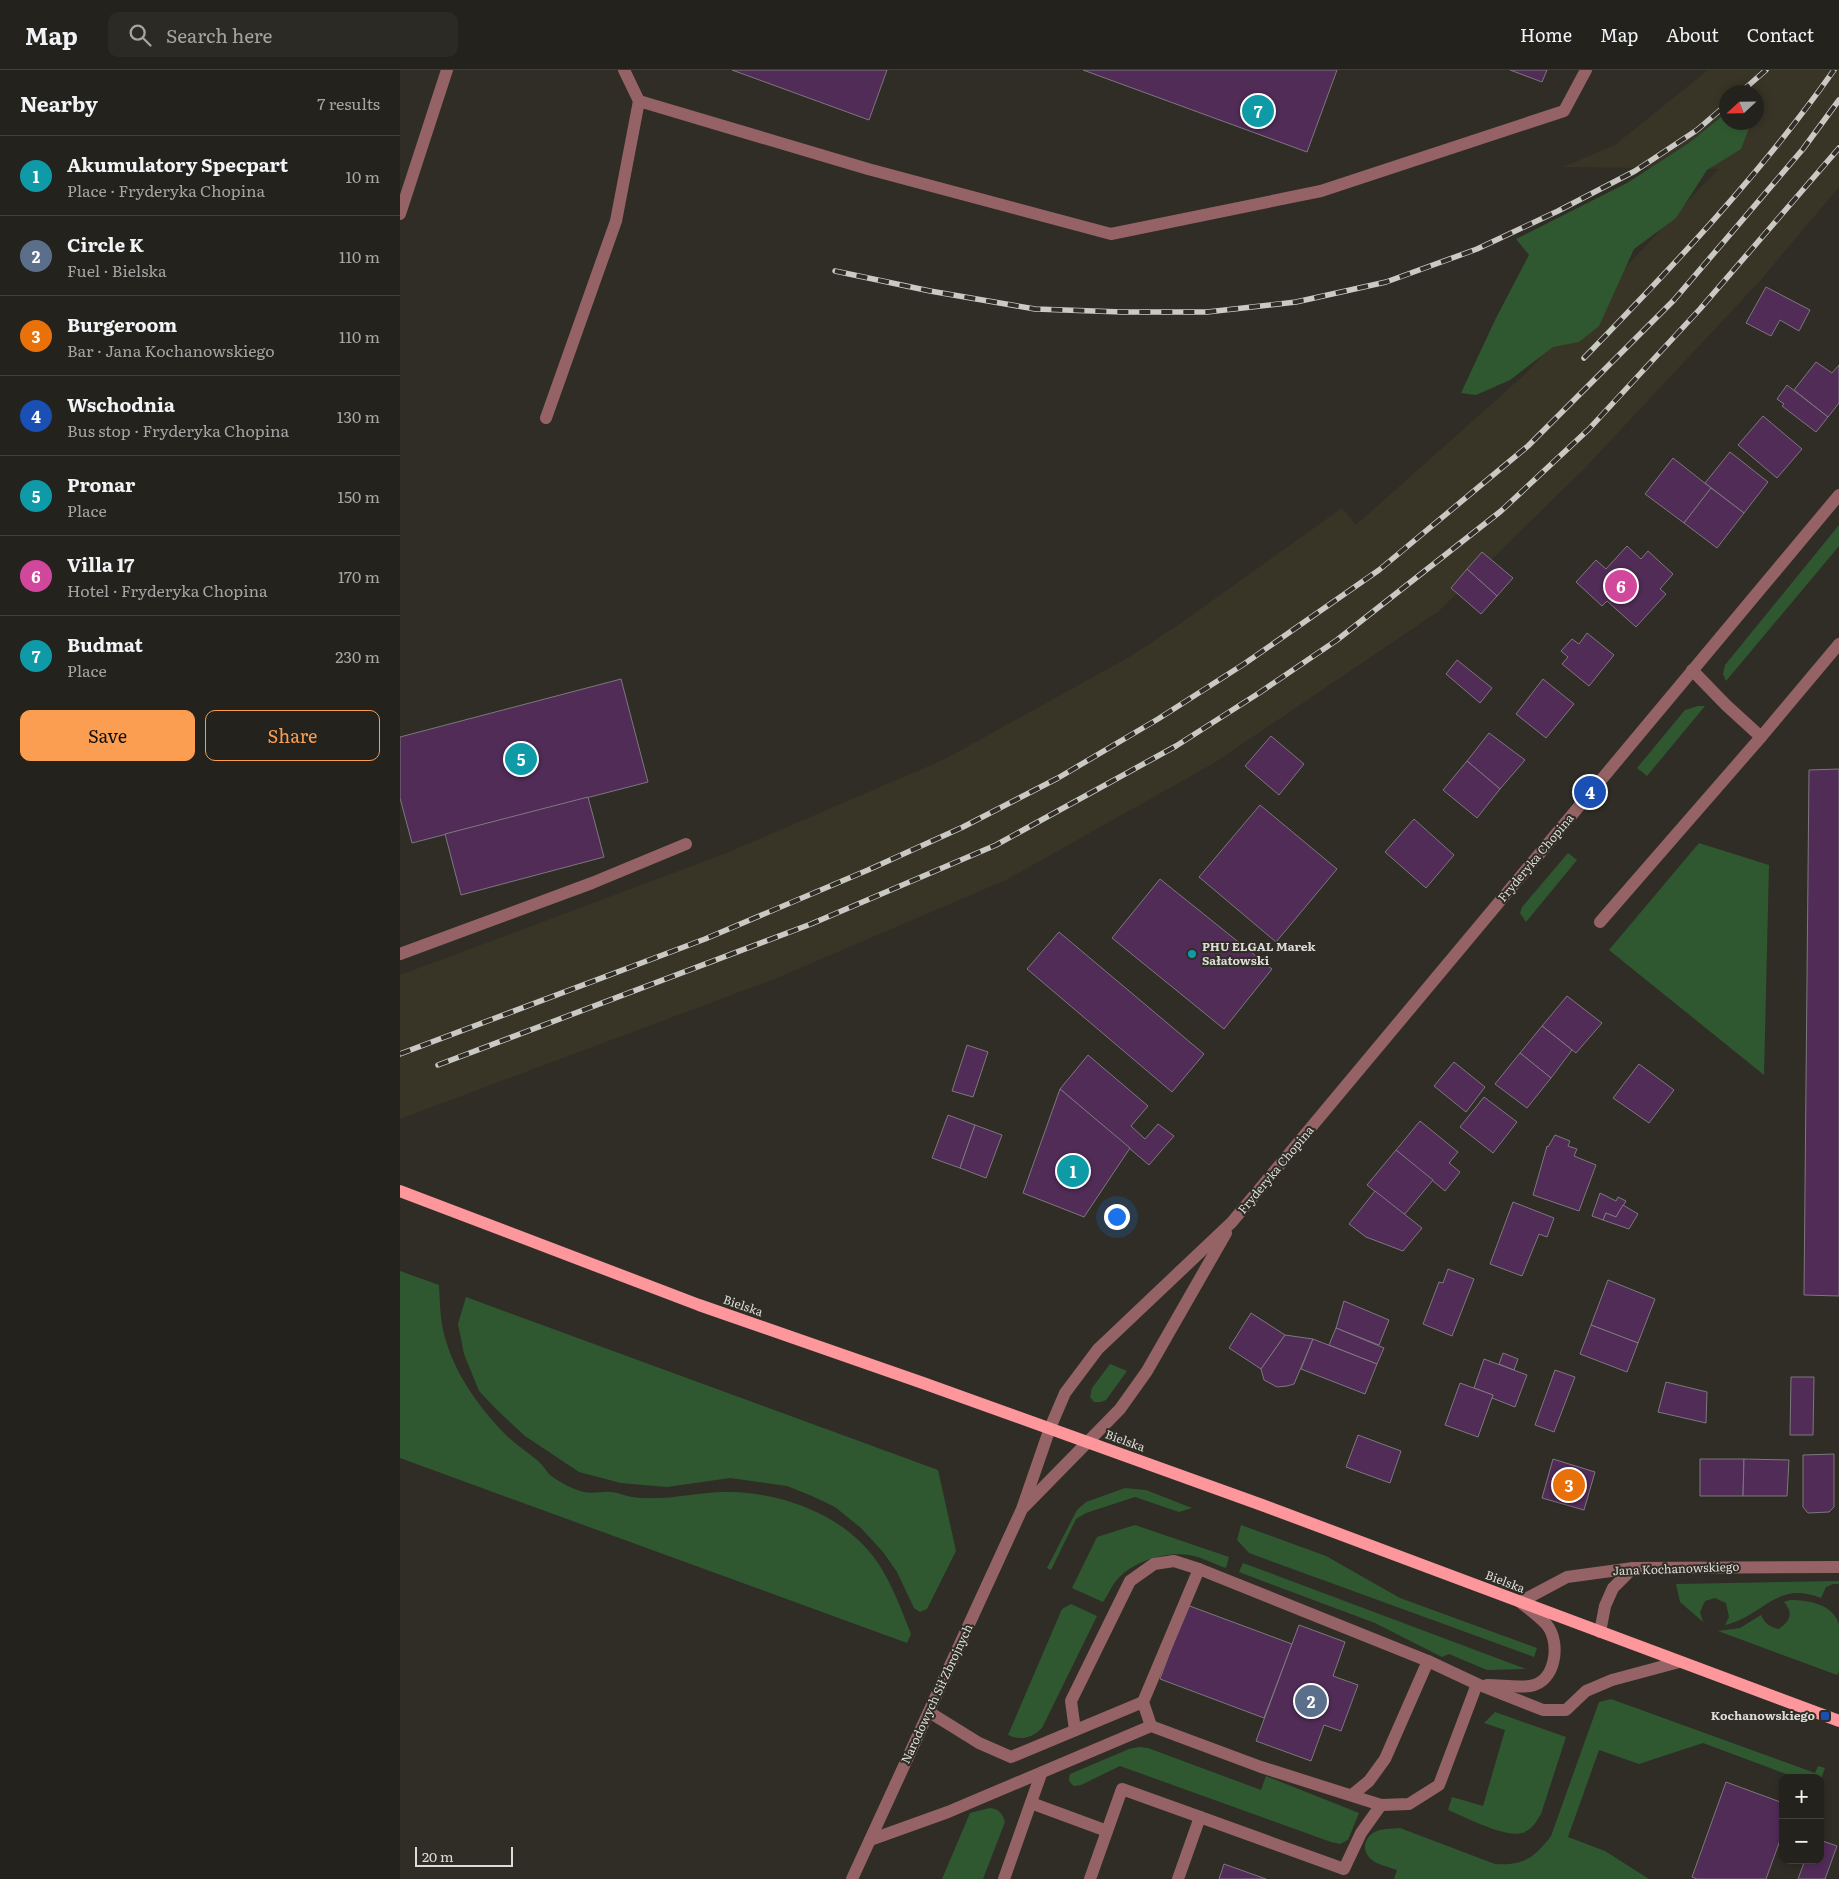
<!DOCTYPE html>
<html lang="en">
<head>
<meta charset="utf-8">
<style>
  :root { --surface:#23221c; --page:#2b2a25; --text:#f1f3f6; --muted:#a3a4a3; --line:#403f3b; --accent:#fb9e51 }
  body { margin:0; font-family:Literata,serif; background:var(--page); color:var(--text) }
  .controls { position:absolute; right:15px; bottom:15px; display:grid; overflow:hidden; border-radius:10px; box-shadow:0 2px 8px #0003 }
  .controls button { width:45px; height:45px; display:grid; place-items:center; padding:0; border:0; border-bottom:1px solid var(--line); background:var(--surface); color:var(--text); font:25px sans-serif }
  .compass { position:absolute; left:1319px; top:15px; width:45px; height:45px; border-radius:50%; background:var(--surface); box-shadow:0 2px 8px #0003; rotate:248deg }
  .scale { position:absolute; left:15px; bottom:12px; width:98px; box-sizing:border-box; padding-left:5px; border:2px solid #dcdbd6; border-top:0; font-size:14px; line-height:18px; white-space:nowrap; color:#dcdbd6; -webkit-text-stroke:4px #2f2d25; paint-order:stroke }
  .you { position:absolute; left:716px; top:1146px; width:18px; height:18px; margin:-12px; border:4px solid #fff; border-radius:50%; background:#1a73e8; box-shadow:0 0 0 8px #1a73e833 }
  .badge { display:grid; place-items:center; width:32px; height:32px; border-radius:50%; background:var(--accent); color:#fff; font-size:16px; font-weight:700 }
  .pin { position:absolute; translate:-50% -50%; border:2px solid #fff; box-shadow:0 1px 5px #0006 }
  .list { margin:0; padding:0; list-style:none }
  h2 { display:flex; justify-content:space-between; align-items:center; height:65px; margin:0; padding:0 20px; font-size:21px }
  h2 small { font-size:16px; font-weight:400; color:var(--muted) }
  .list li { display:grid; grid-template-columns:32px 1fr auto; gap:15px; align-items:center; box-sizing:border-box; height:80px; padding:0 20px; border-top:1px solid var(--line) }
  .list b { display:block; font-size:19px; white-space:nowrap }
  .list p { margin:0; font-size:16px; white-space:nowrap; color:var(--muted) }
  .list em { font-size:16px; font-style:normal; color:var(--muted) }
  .actions { display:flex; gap:10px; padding:15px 20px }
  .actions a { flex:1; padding:11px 0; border:1px solid var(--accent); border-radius:10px; text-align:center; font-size:18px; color:var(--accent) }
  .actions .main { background:var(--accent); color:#111 }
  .icon { flex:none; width:28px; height:28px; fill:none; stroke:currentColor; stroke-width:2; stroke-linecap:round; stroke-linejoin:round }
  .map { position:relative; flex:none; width:1439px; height:1809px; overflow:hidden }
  header { display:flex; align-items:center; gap:30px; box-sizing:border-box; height:70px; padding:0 25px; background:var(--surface); border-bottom:1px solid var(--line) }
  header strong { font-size:24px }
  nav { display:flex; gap:28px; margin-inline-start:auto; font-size:18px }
  .search { width:350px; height:45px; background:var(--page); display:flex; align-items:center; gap:12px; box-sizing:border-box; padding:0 18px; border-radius:10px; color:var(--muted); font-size:19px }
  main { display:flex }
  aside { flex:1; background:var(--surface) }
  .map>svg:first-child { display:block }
  .built { fill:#383527; fill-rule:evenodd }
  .green { fill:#2f5830 }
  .building { fill:#512c57; stroke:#7d777e }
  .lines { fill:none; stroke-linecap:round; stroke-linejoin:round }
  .minor { stroke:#956365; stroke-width:12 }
  .major { stroke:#fd979c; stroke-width:12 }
  .rail-casing { stroke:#cac9c4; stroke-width:5.5 }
  .rail { stroke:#2f2d25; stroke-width:4; stroke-dasharray:11; stroke-linecap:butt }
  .culture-dot { fill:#0f9aa8; stroke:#2f2d25; stroke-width:2 }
  .transit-dot { fill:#1a4fb4; stroke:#2f2d25; stroke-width:2 }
  .labels { text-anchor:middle; stroke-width:4; stroke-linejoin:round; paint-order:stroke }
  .street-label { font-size:12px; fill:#dcdbd6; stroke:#2f2d25 }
  .poi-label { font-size:12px; font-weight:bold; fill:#dcdbd6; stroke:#2f2d25; text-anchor:start }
</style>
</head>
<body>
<header>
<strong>Map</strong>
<div class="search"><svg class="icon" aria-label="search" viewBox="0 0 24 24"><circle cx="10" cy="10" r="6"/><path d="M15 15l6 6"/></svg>Search here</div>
<nav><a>Home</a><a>Map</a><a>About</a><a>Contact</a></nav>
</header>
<main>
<aside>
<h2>Nearby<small>7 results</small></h2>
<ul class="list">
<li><span class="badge" style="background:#0f9aa8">1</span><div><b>Akumulatory Specpart</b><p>Place · Fryderyka Chopina</p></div><em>10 m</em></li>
<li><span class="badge" style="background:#5c6f8a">2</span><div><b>Circle K</b><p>Fuel · Bielska</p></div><em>110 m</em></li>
<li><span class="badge" style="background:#e8710a">3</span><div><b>Burgeroom</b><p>Bar · Jana Kochanowskiego</p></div><em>110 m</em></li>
<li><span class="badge" style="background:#1a4fb4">4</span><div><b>Wschodnia</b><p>Bus stop · Fryderyka Chopina</p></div><em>130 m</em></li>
<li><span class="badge" style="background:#0f9aa8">5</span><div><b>Pronar</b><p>Place</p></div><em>150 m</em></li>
<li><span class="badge" style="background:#d1479c">6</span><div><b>Villa 17</b><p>Hotel · Fryderyka Chopina</p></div><em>170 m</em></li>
<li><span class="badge" style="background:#0f9aa8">7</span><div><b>Budmat</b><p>Place</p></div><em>230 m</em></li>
</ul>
<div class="actions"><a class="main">Save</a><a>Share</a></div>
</aside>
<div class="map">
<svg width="1439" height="1809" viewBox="0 0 1439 1809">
  <rect width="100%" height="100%" fill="#2f2d25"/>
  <path class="built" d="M1308,0H1439V117L1358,213L1185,398L1039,541L814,693L606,810L377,908L0,1049V905L324,784L545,689L731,586L784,551L942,438L956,455L1123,306L1318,99L1163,97L1215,75ZM1326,22H1356V52H1326Z"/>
  <g class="green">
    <polygon points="1326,43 1326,52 1345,53 1349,58 1341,79 1307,100 1276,148 1234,179 1199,256 1179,272 1153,277 1110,310 1076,325 1061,323 1096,248 1129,185 1116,169 1227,113 1289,73"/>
    <polygon points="1439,455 1439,476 1326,611 1323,604 1325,595"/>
    <polygon points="1298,636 1305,636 1247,706 1237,698 1285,640"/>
    <polygon points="1299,773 1369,795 1364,1005 1209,880"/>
    <polygon points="1168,783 1177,790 1126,852 1120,843 1122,837"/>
    <path d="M0,1201L39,1215C40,1234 40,1255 47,1274C57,1307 82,1341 106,1365C116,1375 128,1382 138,1391C143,1395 146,1401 150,1405C159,1412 174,1420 184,1422C193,1424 202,1421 210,1422C218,1422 225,1426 232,1427C265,1432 298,1421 330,1422C386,1423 449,1447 480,1496C493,1517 502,1541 511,1564L507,1573L0,1388Z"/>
    <polygon points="66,1227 538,1400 556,1481 527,1539 520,1542 514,1538 497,1502 483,1482 461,1458 435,1437 412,1426 387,1416 330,1408 267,1417 221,1413 179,1402 125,1366 96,1339 79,1321 64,1284 58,1254"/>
    <polygon points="710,1294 727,1301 706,1330 701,1332 694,1332 690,1327 692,1318"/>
    <polygon points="725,1418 746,1420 792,1438 779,1442 735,1427 686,1443 676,1449 651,1500 647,1498 677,1440 686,1432"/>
    <path d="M735,1455L829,1487L826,1498C814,1494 802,1487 789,1485C765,1481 730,1492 715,1512C711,1518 707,1526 703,1532L672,1518L697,1467Z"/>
    <polygon points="841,1455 926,1486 1000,1528 1137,1578 1134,1587 849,1483 837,1470"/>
    <polygon points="843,1493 1126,1599 1087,1600 1049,1584 1042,1587 975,1553 839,1502"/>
    <path d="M1439,1511V1514H1433L1426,1517L1421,1528C1376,1510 1364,1546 1325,1555L1329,1547L1326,1533L1315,1528L1305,1531L1300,1542L1303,1552L1280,1532L1276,1514Z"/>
    <path d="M1390,1530C1408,1530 1434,1534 1439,1555C1439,1566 1439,1589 1439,1602L1437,1605L1318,1561L1340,1558L1361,1545C1365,1554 1370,1557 1379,1559C1390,1551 1394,1543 1384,1532Z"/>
    <path d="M671,1534L697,1546L642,1658C632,1668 621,1671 608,1665L662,1539Z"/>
    <path d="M1211,1629L1415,1703L1418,1696L1425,1698L1420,1712V1708H1397L1303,1673L1239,1694L1199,1680L1168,1767L1205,1781L1249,1809H994L997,1800C989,1797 978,1795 972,1790C962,1782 963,1770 973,1763C980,1758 991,1759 1000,1758L1095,1794C1123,1796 1134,1788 1151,1766L1199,1632Z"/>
    <path d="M1095,1642L1166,1667L1141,1744C1136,1752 1132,1760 1122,1763C1105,1768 1065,1747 1048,1740L1052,1727L1083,1736L1105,1660L1084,1653Z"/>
    <path d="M739,1677L748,1678L861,1720L866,1706L959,1743L948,1770L940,1774L931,1772L720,1696L681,1715L674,1716C669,1712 668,1710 670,1704L729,1679Z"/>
    <path d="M590,1738C599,1739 602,1743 605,1752L583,1809H542L570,1743Z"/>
  </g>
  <g class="building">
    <polygon points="332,0 487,0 469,50"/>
    <polygon points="683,0 937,0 907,82"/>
    <polygon points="1110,0 1147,0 1142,12"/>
    <polygon points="1366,217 1410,240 1399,261 1380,250 1371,266 1346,253"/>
    <polygon points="1416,292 1432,303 1439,295 1439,333 1428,347 1394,320"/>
    <polygon points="1387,315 1428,347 1416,362 1382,336 1384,334 1377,329"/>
    <polygon points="1363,346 1402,379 1377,408 1338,375"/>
    <polygon points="1330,382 1368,412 1344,443 1305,413"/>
    <polygon points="1273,388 1311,418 1284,453 1245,424"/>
    <polygon points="1311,418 1344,443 1317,478 1284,453"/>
    <polygon points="1227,476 1241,489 1248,481 1273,504 1260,519 1266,524 1236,557 1207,531 1202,536 1176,512 1196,490 1206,499"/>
    <polygon points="1082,482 1113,508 1097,526 1067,499"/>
    <polygon points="1067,499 1097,526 1081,544 1051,518"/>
    <polygon points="1187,563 1214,585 1189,616 1162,594 1168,587 1161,581 1172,569 1179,574"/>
    <polygon points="1057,590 1092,618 1080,633 1046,604"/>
    <polygon points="221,609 248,712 12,773 0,728 0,667"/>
    <polygon points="1143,609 1174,634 1146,668 1116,644"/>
    <polygon points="1089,663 1125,690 1100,719 1067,691"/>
    <polygon points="871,666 904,694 879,725 845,696"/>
    <polygon points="1067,691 1100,719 1077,748 1043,720"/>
    <polygon points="1439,699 1439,1226 1404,1225 1409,700"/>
    <polygon points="188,727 204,787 61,825 45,764"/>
    <polygon points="860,735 937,799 876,872 799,807"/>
    <polygon points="1014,749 1054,785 1026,818 985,782"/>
    <polygon points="760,809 872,899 824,959 712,868"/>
    <polygon points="659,862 804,984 772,1022 627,899"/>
    <polygon points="1167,926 1202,953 1176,983 1142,956"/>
    <polygon points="1142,956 1172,980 1151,1008 1120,983"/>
    <polygon points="567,975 588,982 573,1027 552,1021"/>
    <polygon points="1120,983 1151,1008 1127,1038 1095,1014"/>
    <polygon points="688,985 748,1036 731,1056 745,1069 758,1054 774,1066 749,1095 660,1019"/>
    <polygon points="1054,992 1085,1017 1066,1042 1034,1016"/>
    <polygon points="1239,994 1274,1020 1249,1053 1213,1028"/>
    <polygon points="660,1019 730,1078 684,1147 623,1123"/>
    <polygon points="1084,1027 1117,1052 1093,1083 1060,1057"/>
    <polygon points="548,1045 575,1055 560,1098 532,1088"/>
    <polygon points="1020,1051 1058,1082 1049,1093 1060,1102 1045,1121 996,1080"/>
    <polygon points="575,1055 602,1065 586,1108 560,1098"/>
    <polygon points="1155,1065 1170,1071 1168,1076 1177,1079 1174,1086 1196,1095 1179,1141 1133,1125 1147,1076 1148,1077"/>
    <polygon points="996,1080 1033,1110 1004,1145 967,1115"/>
    <polygon points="975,1121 1022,1158 1003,1181 966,1167 949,1154"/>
    <polygon points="1200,1123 1216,1131 1218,1127 1226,1131 1216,1147 1206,1143 1203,1150 1192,1146"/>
    <polygon points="1113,1132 1154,1148 1147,1167 1139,1164 1122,1206 1090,1194"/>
    <polygon points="1223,1135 1238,1144 1229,1159 1203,1150 1206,1143 1216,1147"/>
    <polygon points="1048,1199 1074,1209 1052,1266 1023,1254 1039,1212 1043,1213"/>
    <polygon points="1208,1210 1255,1229 1238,1273 1191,1255"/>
    <polygon points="944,1231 989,1250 979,1275 936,1258"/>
    <polygon points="851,1243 885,1265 861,1299 829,1278"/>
    <polygon points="1191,1255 1238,1273 1227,1302 1180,1284"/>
    <polygon points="936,1258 984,1278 977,1294 929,1275"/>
    <polygon points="885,1265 913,1269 894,1314 887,1316 877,1317 864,1310 861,1299"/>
    <polygon points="913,1269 977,1294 965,1324 901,1299"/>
    <polygon points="1103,1283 1118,1289 1114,1300 1099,1294"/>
    <polygon points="1084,1289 1127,1305 1115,1337 1092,1328 1093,1325 1074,1318"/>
    <polygon points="1155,1300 1175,1307 1154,1362 1135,1355"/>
    <polygon points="1391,1307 1414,1307 1413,1365 1390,1365"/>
    <polygon points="1266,1312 1307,1322 1306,1353 1258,1342"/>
    <polygon points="1060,1313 1093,1325 1078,1367 1045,1355"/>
    <polygon points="958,1365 1001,1381 990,1413 946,1397"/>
    <polygon points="1434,1384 1434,1437 1429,1442 1408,1443 1403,1437 1403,1385"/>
    <polygon points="1153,1389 1195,1402 1184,1440 1142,1428"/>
    <polygon points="1300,1389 1344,1389 1343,1426 1300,1426"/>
    <polygon points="1344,1389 1389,1390 1387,1426 1343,1426"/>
    <polygon points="787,1535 892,1574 864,1648 760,1609"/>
    <polygon points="899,1555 945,1572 933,1606 958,1615 941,1661 924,1655 911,1691 856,1671"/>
    <polygon points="1326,1712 1383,1733 1383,1762 1366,1809 1297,1809 1292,1807"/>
    <polygon points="1420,1770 1437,1776 1425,1809 1426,1809 1398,1809 1405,1790 1420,1790"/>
    <polygon points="824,1794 866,1809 819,1809"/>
  </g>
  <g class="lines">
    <g class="minor">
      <polyline points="224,0 239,31"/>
      <polyline points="0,144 47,0"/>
      <polyline points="146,348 216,151 239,31 468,99 711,164 921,121 1164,41 1186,0"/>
      <polyline points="1361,667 1439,574"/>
      <polyline points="1200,852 1361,667 1326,635 1292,600"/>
      <polyline points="0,884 192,813 286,774"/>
      <polyline points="624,1437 720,1339 747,1301 826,1163"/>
      <polyline points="1200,1562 1205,1536 1213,1518 1233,1498"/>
      <path d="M1087,1615C1101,1615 1117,1618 1130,1616C1156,1612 1161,1573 1147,1555C1140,1547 1129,1539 1120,1532L1167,1507L1233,1498L1439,1497"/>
      <polyline points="529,1642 579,1673 611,1687 743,1632"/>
      <polyline points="751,1656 743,1632 799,1499 1028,1591 1077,1614 1143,1640 1166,1640 1186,1621 1212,1610 1279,1592"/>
      <polyline points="675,1660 671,1631 730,1511 754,1494 774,1491 799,1499"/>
      <polyline points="952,1725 969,1711 985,1689 1028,1591"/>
      <polyline points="631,1733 707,1761"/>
      <polyline points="800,1747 944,1799 961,1763 981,1735"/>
      <polyline points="470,1770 548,1742 751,1656 861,1697 981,1735 1009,1734 1039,1715 1077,1614"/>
      <polyline points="452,1809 622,1439 650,1358 665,1323 698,1279 832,1152 1439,425"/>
      <polyline points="604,1809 641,1704"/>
      <polyline points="690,1809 722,1719 800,1747 778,1809"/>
    </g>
    <polyline class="major" points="0,1121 299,1235 523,1313 862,1435 1439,1651"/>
    <g class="rail-casing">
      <g id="rail">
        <polyline points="1341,22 1366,0"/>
        <polyline points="435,201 530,221 635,239 722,242 807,242 896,232 986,212 1077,179 1158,141 1235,101 1297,60 1326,35"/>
        <path d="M1184,288C1272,197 1361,104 1434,0"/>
        <polyline points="0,984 305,869 468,800 563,757 658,708 758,649 844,594 979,500 1128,376 1274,230 1403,79 1439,30"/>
        <polyline points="38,995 411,854 596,775 776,676 859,623 937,570 1101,441 1189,359 1300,239 1439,78"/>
      </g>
    </g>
    <use href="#rail" class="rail"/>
  </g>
  <circle class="culture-dot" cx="792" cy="884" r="5"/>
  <rect class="transit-dot" x="1420" y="1641" width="10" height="10" rx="2.5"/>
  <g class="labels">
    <g class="street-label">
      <text transform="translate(1136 788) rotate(-50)" y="4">Fryderyka Chopina</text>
      <text transform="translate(876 1100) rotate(-50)" y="4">Fryderyka Chopina</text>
      <text transform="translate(343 1236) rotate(19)" y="4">Bielska</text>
      <text transform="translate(725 1371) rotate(20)" y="4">Bielska</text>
      <text transform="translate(1276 1499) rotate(-2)" y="4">Jana Kochanowskiego</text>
      <text transform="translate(1105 1512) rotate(21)" y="4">Bielska</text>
      <text transform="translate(537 1624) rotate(-65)" y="4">Narodowych Sił Zbrojnych</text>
    </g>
    <g class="poi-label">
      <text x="802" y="881">PHU ELGAL Marek<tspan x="802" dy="14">Sałatowski</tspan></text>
      <text x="1415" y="1650" text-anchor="end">Kochanowskiego</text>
    </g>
  </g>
</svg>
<div class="controls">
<button>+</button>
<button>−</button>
</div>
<svg class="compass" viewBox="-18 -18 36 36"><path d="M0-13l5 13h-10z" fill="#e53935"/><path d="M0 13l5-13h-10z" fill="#a3a4a3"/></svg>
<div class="scale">20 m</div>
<div class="you"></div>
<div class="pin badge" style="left:673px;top:1101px;background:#0f9aa8">1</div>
<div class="pin badge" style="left:911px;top:1631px;background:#5c6f8a">2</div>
<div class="pin badge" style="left:1169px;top:1415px;background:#e8710a">3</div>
<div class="pin badge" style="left:1190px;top:722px;background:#1a4fb4">4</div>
<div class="pin badge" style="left:121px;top:689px;background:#0f9aa8">5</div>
<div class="pin badge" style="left:1221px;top:516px;background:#d1479c">6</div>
<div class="pin badge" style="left:858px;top:41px;background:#0f9aa8">7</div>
</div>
</main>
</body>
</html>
